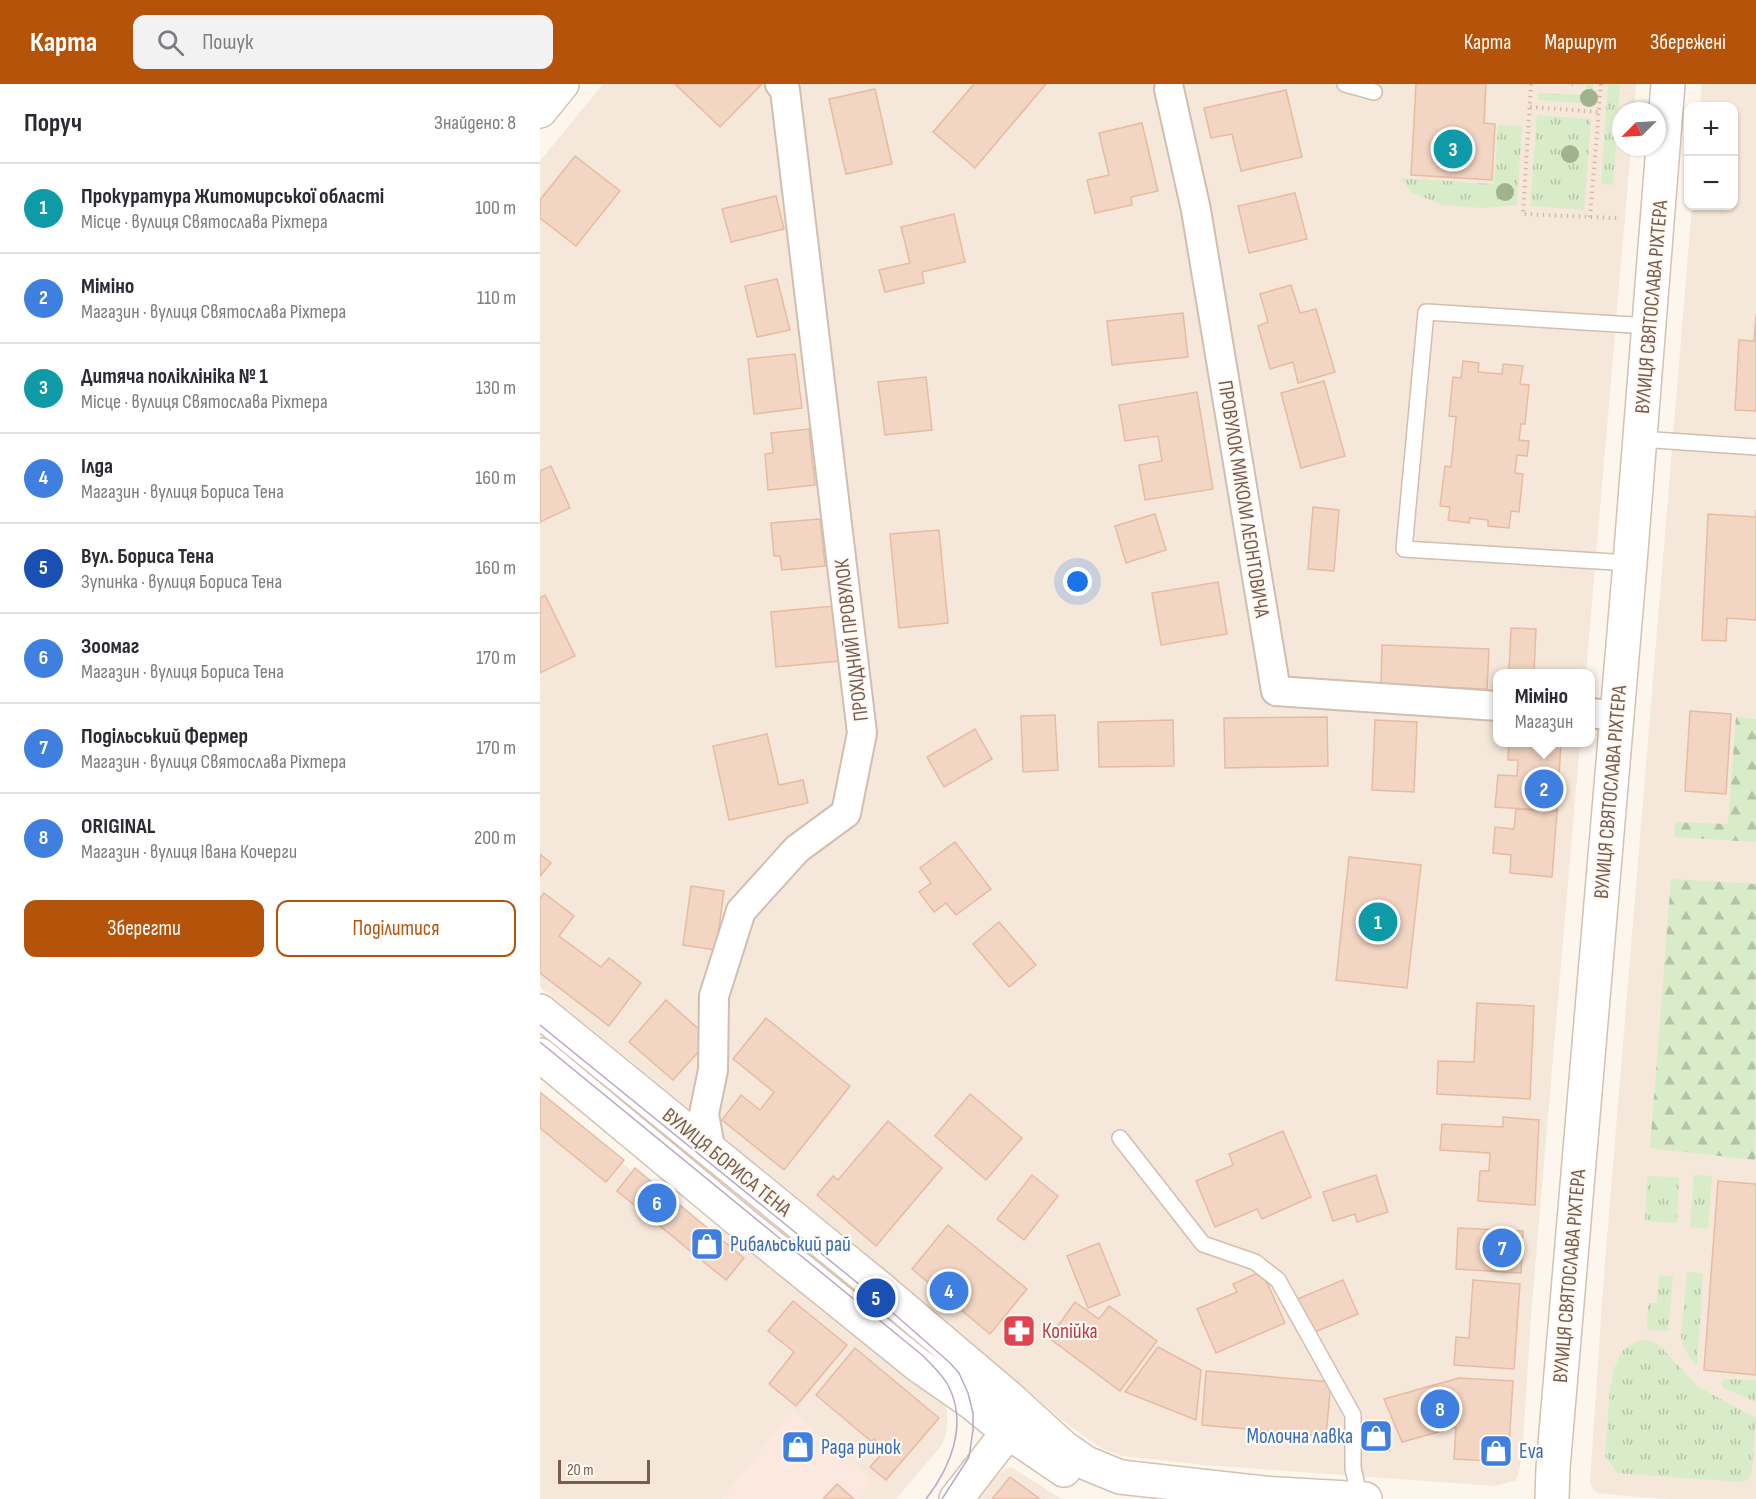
<!DOCTYPE html>
<html lang="uk">
<head>
<meta charset="utf-8">
<style>
  :root { --surface:#fff; --page:#f2f2f3; --text:#2b2b33; --muted:#7c7c81; --line:#e1e1e2; --accent:#b45309 }
  body { margin:0; font-family:"Sofia Sans Condensed",sans-serif; background:var(--page); color:var(--text) }
  .controls { position:absolute; right:18px; top:18px; display:grid; overflow:hidden; border-radius:12px; box-shadow:0 2px 4px #0004 }
  .controls button { width:54px; height:54px; display:grid; place-items:center; padding:0; border:0; border-bottom:2px solid var(--line); background:var(--surface); color:var(--text); font:30px sans-serif }
  .compass { position:absolute; left:1072px; top:18px; width:54px; height:54px; border-radius:50%; background:var(--surface); box-shadow:0 2px 4px #0004; rotate:246deg }
  .scale { position:absolute; left:18px; bottom:15px; width:92px; box-sizing:border-box; padding-left:6px; border:3px solid #7a5c4d; border-top:0; font-size:16px; line-height:21px; white-space:nowrap; color:#7a5c4d; -webkit-text-stroke:4px #fffaf3; paint-order:stroke }
  .you { position:absolute; left:538px; top:498px; width:21px; height:21px; margin:-15px; border:4px solid #fff; border-radius:50%; background:#1a73e8; box-shadow:0 0 0 9px #1a73e833 }
  .badge { display:grid; place-items:center; width:39px; height:39px; border-radius:50%; background:var(--accent); color:#fff; font-size:20px; font-weight:700 }
  .pin { position:absolute; translate:-50% -50%; border:3px solid #fff; box-shadow:0 2px 6px #0006 }
  .popup { position:absolute; left:953px; top:585px; width:102px; height:78px; box-sizing:border-box; display:grid; place-content:center; border-radius:12px; background:var(--surface); filter:drop-shadow(0 2px 4px #0005); font-size:20px; white-space:nowrap; color:var(--muted) }
  .popup b { font-size:22px; color:var(--text) }
  .popup::after { content:''; position:absolute; left:50%; top:100%; margin-left:-12px; border:12px solid transparent; border-top-color:var(--surface) }
  .list { margin:0; padding:0; list-style:none }
  h2 { display:flex; justify-content:space-between; align-items:center; height:78px; margin:0; padding:0 24px; font-size:26px }
  h2 small { font-size:20px; font-weight:400; color:var(--muted) }
  .list li { display:grid; grid-template-columns:39px 1fr auto; gap:18px; align-items:center; box-sizing:border-box; height:90px; padding:0 24px; border-top:2px solid var(--line) }
  .list b { display:block; font-size:22px; white-space:nowrap }
  .list p { margin:0; font-size:20px; white-space:nowrap; color:var(--muted) }
  .list em { font-size:20px; font-style:normal; color:var(--muted) }
  .actions { display:flex; gap:12px; padding:18px 24px }
  .actions a { flex:1; padding:14px 0; border:2px solid var(--accent); border-radius:12px; text-align:center; font-size:21px; color:var(--accent) }
  .actions .main { background:var(--accent); color:#fff }
  .icon { flex:none; width:33px; height:33px; fill:none; stroke:currentColor; stroke-width:2; stroke-linecap:round; stroke-linejoin:round }
  .map { position:relative; flex:none; width:1216px; height:1415px; overflow:hidden }
  header { display:flex; align-items:center; gap:36px; box-sizing:border-box; height:84px; padding:0 30px; background:var(--accent); color:#fff }
  header strong { font-size:28px }
  nav { display:flex; gap:33px; margin-inline-start:auto; font-size:21px }
  .search { width:420px; height:54px; background:var(--page); display:flex; align-items:center; gap:15px; box-sizing:border-box; padding:0 21px; border-radius:12px; color:var(--muted); font-size:22px }
  main { display:flex }
  aside { flex:1; background:var(--surface) }
  .map>svg:first-child { display:block }
  .residential { fill:#f5e8da }
  .commercial { fill:#fde8e0 }
  .grass { fill:url(#grass-tufts) }
  .forest { fill:url(#forest-firs) }
  .building { fill:#f3d5c3; stroke:#e6bba3; stroke-width:1.5 }
  .lines { fill:none; stroke-linecap:round; stroke-linejoin:round }
  .lane-casing { stroke:#d1beb0; stroke-width:18 }
  .street-casing { stroke:#d1beb0; stroke-width:32 }
  .secondary-casing { stroke:#d6c0b0; stroke-width:36 }
  .path { stroke:#d9b8a5; stroke-width:4; stroke-dasharray:1.5 4.5; stroke-linecap:butt }
  .lane { stroke:#fff; stroke-width:15 }
  .street { stroke:#fff; stroke-width:28 }
  .secondary { stroke:#fff; stroke-width:33 }
  .tram { stroke:#b9a8c9; stroke-width:1.5 }
  .tree { fill:#a0b28e }
  .labels { text-anchor:middle; stroke-width:4.5; stroke-linejoin:round; paint-order:stroke }
  .street-label { font-size:21px; fill:#7a5c4d; stroke:#fffaf3 }
  .shop-label { font-size:21px; fill:#366cbe; stroke:#fffaf3; text-anchor:start }
  .health-label { font-size:21px; fill:#be3a42; stroke:#fffaf3; text-anchor:start }
</style>
</head>
<body>
<header>
<strong>Карта</strong>
<div class="search"><svg class="icon" aria-label="search" viewBox="0 0 24 24"><circle cx="10" cy="10" r="6"/><path d="M15 15l6 6"/></svg>Пошук</div>
<nav><a>Карта</a><a>Маршрут</a><a>Збережені</a></nav>
</header>
<main>
<aside>
<h2>Поруч<small>Знайдено: 8</small></h2>
<ul class="list">
<li><span class="badge" style="background:#0f9aa8">1</span><div><b>Прокуратура Житомирської області</b><p>Місце · вулиця Святослава Ріхтера</p></div><em>100 m</em></li>
<li><span class="badge" style="background:#3f7fe0">2</span><div><b>Міміно</b><p>Магазин · вулиця Святослава Ріхтера</p></div><em>110 m</em></li>
<li><span class="badge" style="background:#0f9aa8">3</span><div><b>Дитяча поліклініка № 1</b><p>Місце · вулиця Святослава Ріхтера</p></div><em>130 m</em></li>
<li><span class="badge" style="background:#3f7fe0">4</span><div><b>Ілда</b><p>Магазин · вулиця Бориса Тена</p></div><em>160 m</em></li>
<li><span class="badge" style="background:#1a4fb4">5</span><div><b>Вул. Бориса Тена</b><p>Зупинка · вулиця Бориса Тена</p></div><em>160 m</em></li>
<li><span class="badge" style="background:#3f7fe0">6</span><div><b>Зоомаг</b><p>Магазин · вулиця Бориса Тена</p></div><em>170 m</em></li>
<li><span class="badge" style="background:#3f7fe0">7</span><div><b>Подільський Фермер</b><p>Магазин · вулиця Святослава Ріхтера</p></div><em>170 m</em></li>
<li><span class="badge" style="background:#3f7fe0">8</span><div><b>ORIGINAL</b><p>Магазин · вулиця Івана Кочерги</p></div><em>200 m</em></li>
</ul>
<div class="actions"><a class="main">Зберегти</a><a>Поділитися</a></div>
</aside>
<div class="map">
<svg width="1216" height="1415" viewBox="0 0 1216 1415">
  <defs>
    <pattern id="grass-tufts" width="24" height="20" patternUnits="userSpaceOnUse" patternTransform="scale(1.5)"><rect width="24" height="20" fill="#d8ecc9"/><path d="M3 7l-1-3M5 7V3M7 7l1-3M15 17l-1-3M17 17v-4M19 17l1-3" fill="none" stroke="#b4c2a5"/></pattern>
    <pattern id="forest-firs" width="22" height="20" patternUnits="userSpaceOnUse" patternTransform="scale(1.5)"><rect width="22" height="20" fill="#d8ecc9"/><path d="M5 1l3.5 6h-7zM16 11l3.5 6h-7z" fill="#b4c2a5"/></pattern>
  </defs>
  <rect width="100%" height="100%" fill="#fdf6ec"/>
  <g class="residential">
    <polygon points="63,0 1096,0 1094,27 1081,27 1081,63 1091,63 1046,589 958,590 958,658 1040,659 991,1232 982,1373 978,1392 975,1397 954,1402 664,1381 582,1372 561,1364 523,1337 416,1245 152,1027 0,903 0,77"/>
    <polygon points="1162,0 1216,0 1216,1415 1128,1415 1085,1412 1058,1409 1053,1406 1050,1398 1064,1190 1152,122 1194,122 1194,22 1160,22"/>
    <polygon points="0,1011 171,1152 175,1152 187,1144 393,1310 405,1322 407,1326 407,1339 406,1351 401,1362 356,1415 0,1415"/>
    <polygon points="468,1384 473,1384 522,1415 436,1415 455,1392"/>
  </g>
  <polygon class="commercial" points="252,1327 333,1398 318,1415 182,1415"/>
  <g class="grass">
    <polygon points="1046,0 1053,0 1052,20 998,16 999,9 1045,11"/>
    <polygon points="1068,0 1080,0 1073,101 1061,100"/>
    <polygon points="997,31 1051,35 1044,126 990,122"/>
    <polygon points="958,41 982,42 977,121 942,124 903,121 872,109 860,94 954,100"/>
    <polygon points="1154,1091 1172,1092 1168,1145 1150,1143"/>
    <polygon points="1107,1092 1139,1093 1137,1139 1105,1137"/>
    <path d="M1147,1188L1163,1189L1157,1282C1148,1273 1143,1264 1141,1252Z"/>
    <polygon points="1119,1191 1133,1192 1128,1247 1107,1246 1108,1219 1117,1219"/>
    <path d="M1106,1256L1113,1258L1120,1262L1157,1302L1216,1334L1212,1386C1211,1394 1208,1396 1201,1398L1077,1389L1065,1372L1070,1304L1074,1285L1080,1271L1085,1264L1099,1257Z"/>
    <polygon points="1184,1295 1216,1296 1216,1318 1183,1304 1181,1299"/>
  </g>
  <g class="forest">
    <polygon points="1196,633 1216,635 1216,758 1134,753 1135,738 1188,740"/>
    <polygon points="1131,795 1216,800 1215,1076 1110,1064"/>
  </g>
  <g class="building">
    <polygon points="135,0 222,0 180,43"/>
    <polygon points="434,0 506,0 435,84 393,48"/>
    <polygon points="876,0 946,0 944,39 955,40 952,96 871,91"/>
    <polygon points="335,5 352,80 306,90 289,15"/>
    <polygon points="746,6 762,73 701,87 692,50 671,54 664,24"/>
    <polygon points="602,39 618,107 591,113 592,121 555,129 547,96 569,91 559,49"/>
    <polygon points="35,72 80,107 36,162 0,134 0,116"/>
    <polygon points="755,109 767,155 709,169 698,122"/>
    <polygon points="236,112 244,145 191,158 182,125"/>
    <polygon points="414,130 425,178 382,188 384,199 345,208 339,186 370,179 361,143"/>
    <polygon points="237,195 250,246 217,253 205,202"/>
    <polygon points="751,201 760,229 776,225 795,288 758,299 753,278 730,285 718,242 728,238 720,210"/>
    <polygon points="643,229 648,273 572,281 567,237"/>
    <polygon points="1216,231 1216,327 1195,326 1199,256 1214,257"/>
    <polygon points="255,270 262,324 214,330 208,275"/>
    <polygon points="923,277 939,279 938,288 962,290 963,280 983,282 980,300 989,301 985,340 981,340 979,356 989,357 987,372 977,371 975,389 983,390 979,428 971,427 969,444 948,442 948,436 930,434 929,439 908,436 910,423 900,422 905,382 911,383 916,333 909,332 913,293 921,294"/>
    <polygon points="386,293 392,346 345,351 338,298"/>
    <polygon points="784,297 805,372 761,384 741,309"/>
    <polygon points="657,308 673,405 605,416 599,381 622,377 618,352 585,357 579,321"/>
    <polygon points="269,345 275,401 228,406 225,370 233,369 231,349"/>
    <polygon points="11,382 30,424 0,438 0,387"/>
    <polygon points="773,423 799,426 794,487 768,485"/>
    <polygon points="1216,426 1216,536 1187,534 1186,557 1162,556 1168,430 1216,433"/>
    <polygon points="615,430 626,466 586,479 575,442"/>
    <polygon points="280,435 285,482 242,486 240,472 234,472 231,439"/>
    <polygon points="399,446 408,539 359,544 350,450"/>
    <polygon points="678,498 687,550 621,561 612,509"/>
    <polygon points="5,511 35,572 0,589 0,514"/>
    <polygon points="294,522 300,577 236,583 231,528"/>
    <polygon points="971,544 996,545 994,588 969,587"/>
    <polygon points="842,561 949,565 947,605 841,601"/>
    <polygon points="1150,627 1191,630 1186,710 1145,707"/>
    <polygon points="515,631 518,686 483,688 481,632"/>
    <polygon points="787,633 788,682 685,684 684,634"/>
    <polygon points="633,636 634,682 559,683 558,638"/>
    <polygon points="835,636 877,638 874,708 832,706"/>
    <polygon points="435,645 452,675 404,703 387,673"/>
    <polygon points="227,650 239,701 263,696 268,719 189,736 173,662"/>
    <polygon points="969,658 1021,658 1017,727 955,723 958,691 977,692 978,676 968,676"/>
    <polygon points="976,725 1017,727 1012,793 970,789 971,771 953,769 955,743 974,745"/>
    <polygon points="415,758 451,805 416,831 406,819 394,828 379,808 391,799 380,784"/>
    <polygon points="0,770 11,779 0,792"/>
    <polygon points="809,773 881,781 867,904 796,896"/>
    <polygon points="151,802 184,807 176,866 143,861"/>
    <polygon points="4,809 34,832 19,852 61,883 69,874 101,899 69,942 0,889 0,815"/>
    <polygon points="459,838 496,881 469,903 433,860"/>
    <polygon points="126,916 170,955 133,996 89,958"/>
    <polygon points="937,919 994,922 990,1015 897,1010 898,977 934,978"/>
    <polygon points="226,934 310,1002 244,1086 182,1036 201,1011 220,1026 234,1008 193,975"/>
    <polygon points="0,1008 84,1076 66,1098 0,1044"/>
    <polygon points="430,1010 482,1054 446,1096 395,1052"/>
    <polygon points="963,1033 999,1036 995,1121 938,1117 940,1087 949,1087 950,1069 900,1066 902,1040 963,1043"/>
    <polygon points="348,1037 402,1084 336,1162 277,1111 293,1092 298,1096"/>
    <polygon points="743,1047 771,1113 722,1135 717,1125 675,1143 656,1097 693,1081 689,1070"/>
    <polygon points="95,1084 204,1174 186,1196 77,1107"/>
    <polygon points="492,1091 518,1112 484,1156 457,1135"/>
    <polygon points="836,1091 848,1128 817,1138 815,1130 793,1137 783,1108"/>
    <polygon points="1178,1097 1216,1100 1216,1291 1164,1286"/>
    <polygon points="408,1141 487,1205 450,1250 372,1185"/>
    <polygon points="918,1144 983,1147 981,1189 916,1185"/>
    <polygon points="559,1159 580,1211 548,1224 527,1172"/>
    <polygon points="722,1187 745,1239 676,1269 657,1225 697,1208 693,1200"/>
    <polygon points="803,1196 818,1230 770,1250 755,1216"/>
    <polygon points="933,1196 980,1200 974,1285 914,1281 916,1253 929,1254"/>
    <polygon points="253,1217 307,1261 256,1322 229,1300 254,1268 228,1247"/>
    <polygon points="535,1218 559,1235 569,1222 617,1257 580,1307 509,1254"/>
    <polygon points="479,1231 495,1244 480,1263 464,1250"/>
    <polygon points="618,1263 661,1286 656,1336 585,1308"/>
    <polygon points="315,1264 399,1334 346,1396 330,1383 346,1365 334,1355 332,1358 276,1311"/>
    <polygon points="666,1287 791,1298 786,1352 662,1341"/>
    <polygon points="919,1294 973,1297 968,1378 914,1375 916,1343 862,1358 844,1315"/>
    <polygon points="822,1340 850,1340 850,1367 822,1365"/>
    <polygon points="470,1393 500,1415 452,1415"/>
    <polygon points="297,1400 314,1415 283,1415"/>
  </g>
  <g class="lines">
    <g class="lane-casing">
      <g id="lane">
        <polyline points="805,0 834,8"/>
        <polyline points="1100,355 1216,363"/>
        <polyline points="1090,479 864,465 886,228 1109,242"/>
        <polyline points="580,1054 663,1160 715,1178 738,1196 813,1331 813,1384 820,1415"/>
      </g>
    </g>
    <g class="street-casing">
      <g id="street">
        <polyline points="629,5 656,126 736,607 958,622"/>
        <polyline points="1050,629 1077,632"/>
        <polyline points="170,1064 164,1030 173,986 174,912 201,827 257,765 306,729 322,649 245,6 240,0"/>
      </g>
    </g>
    <g class="secondary-casing">
      <g id="secondary">
        <polyline points="0,27 22,0"/>
        <polyline points="0,927 342,1206 467,1312 523,1363 546,1379 580,1393 723,1409 825,1415"/>
        <polyline points="0,971 196,1134 378,1281 431,1318 468,1348 524,1386"/>
        <polyline points="416,1415 468,1348 479,1330"/>
        <polyline points="1012,1415 1013,1384 1090,479 1128,0"/>
      </g>
    </g>
    <g class="path">
      <polyline points="991,0 983,130 1077,134"/>
      <polyline points="1032,0 1033,0"/>
      <polyline points="990,23 1059,28"/>
      <polyline points="1050,133 1061,0"/>
    </g>
    <use href="#lane" class="lane"/>
    <use href="#street" class="street"/>
    <use href="#secondary" class="secondary"/>
    <g class="tram">
      <polyline points="0,941 336,1214 409,1278 419,1289 428,1309 433,1329 433,1346 429,1373 402,1415"/>
      <path d="M0,958L382,1271C392,1281 403,1291 409,1303C428,1342 410,1384 386,1415"/>
    </g>
  </g>
  <g class="tree">
    <circle cx="1049" cy="14" r="9"/>
    <circle cx="1030" cy="70" r="9"/>
    <circle cx="965" cy="108" r="9"/>
  </g>
  <defs>
    <g id="shop-square" transform="scale(1.725)"><rect x="-9" y="-9" width="18" height="18" rx="4" fill="#3f7fe0" stroke="#fffaf3"/><path d="M-5-2.5h2.3a2.7 3.5 0 0 1 5.4 0H5L5.5 6h-11ZM-1.5-2.5h3a1.5 2.3 0 0 0-3 0Z" fill="#fff"/></g>
    <g id="pharmacy-square" transform="scale(1.725)"><rect x="-9" y="-9" width="18" height="18" rx="4" fill="#e0444e" stroke="#fffaf3"/><path d="M-2-6h4v4h4v4h-4v4h-4v-4h-4v-4h4Z" fill="#fff"/></g>
  </defs>
  <g fill-rule="evenodd">
    <use href="#shop-square" x="167" y="1160"/>
    <use href="#pharmacy-square" x="479" y="1247"/>
    <use href="#shop-square" x="836" y="1352"/>
    <use href="#shop-square" x="258" y="1363"/>
    <use href="#shop-square" x="956" y="1367"/>
  </g>
  <g class="labels">
    <g class="street-label">
      <text transform="translate(1111 223) rotate(-85)" y="7">ВУЛИЦЯ СВЯТОСЛАВА РІХТЕРА</text>
      <text transform="translate(704 415) rotate(81)" y="7">ПРОВУЛОК МИКОЛИ ЛЕОНТОВИЧА</text>
      <text transform="translate(311 556) rotate(-97)" y="7">ПРОХІДНИЙ ПРОВУЛОК</text>
      <text transform="translate(1070 708) rotate(-85)" y="7">ВУЛИЦЯ СВЯТОСЛАВА РІХТЕРА</text>
      <text transform="translate(187 1078) rotate(39)" y="7">ВУЛИЦЯ БОРИСА ТЕНА</text>
      <text transform="translate(1029 1192) rotate(-85)" y="7">ВУЛИЦЯ СВЯТОСЛАВА РІХТЕРА</text>
    </g>
    <g class="shop-label">
      <text x="190" y="1167">Рибальський рай</text>
      <text x="813" y="1359" text-anchor="end">Молочна лавка</text>
      <text x="281" y="1370">Рада ринок</text>
      <text x="979" y="1374">Eva</text>
    </g>
    <g class="health-label">
      <text x="502" y="1254">Копійка</text>
    </g>
  </g>
</svg>
<div class="controls">
<button>+</button>
<button>−</button>
</div>
<svg class="compass" viewBox="-18 -18 36 36"><path d="M0-13l5 13h-10z" fill="#e53935"/><path d="M0 13l5-13h-10z" fill="#7c7c81"/></svg>
<div class="scale">20 m</div>
<div class="you"></div>
<div class="pin badge" style="left:838px;top:838px;background:#0f9aa8">1</div>
<div class="pin badge" style="left:1004px;top:705px;background:#3f7fe0">2</div>
<div class="popup"><b>Міміно</b>Магазин</div>
<div class="pin badge" style="left:913px;top:65px;background:#0f9aa8">3</div>
<div class="pin badge" style="left:409px;top:1207px;background:#3f7fe0">4</div>
<div class="pin badge" style="left:336px;top:1214px;background:#1a4fb4">5</div>
<div class="pin badge" style="left:117px;top:1119px;background:#3f7fe0">6</div>
<div class="pin badge" style="left:962px;top:1164px;background:#3f7fe0">7</div>
<div class="pin badge" style="left:900px;top:1325px;background:#3f7fe0">8</div>
</div>
</main>
</body>
</html>
